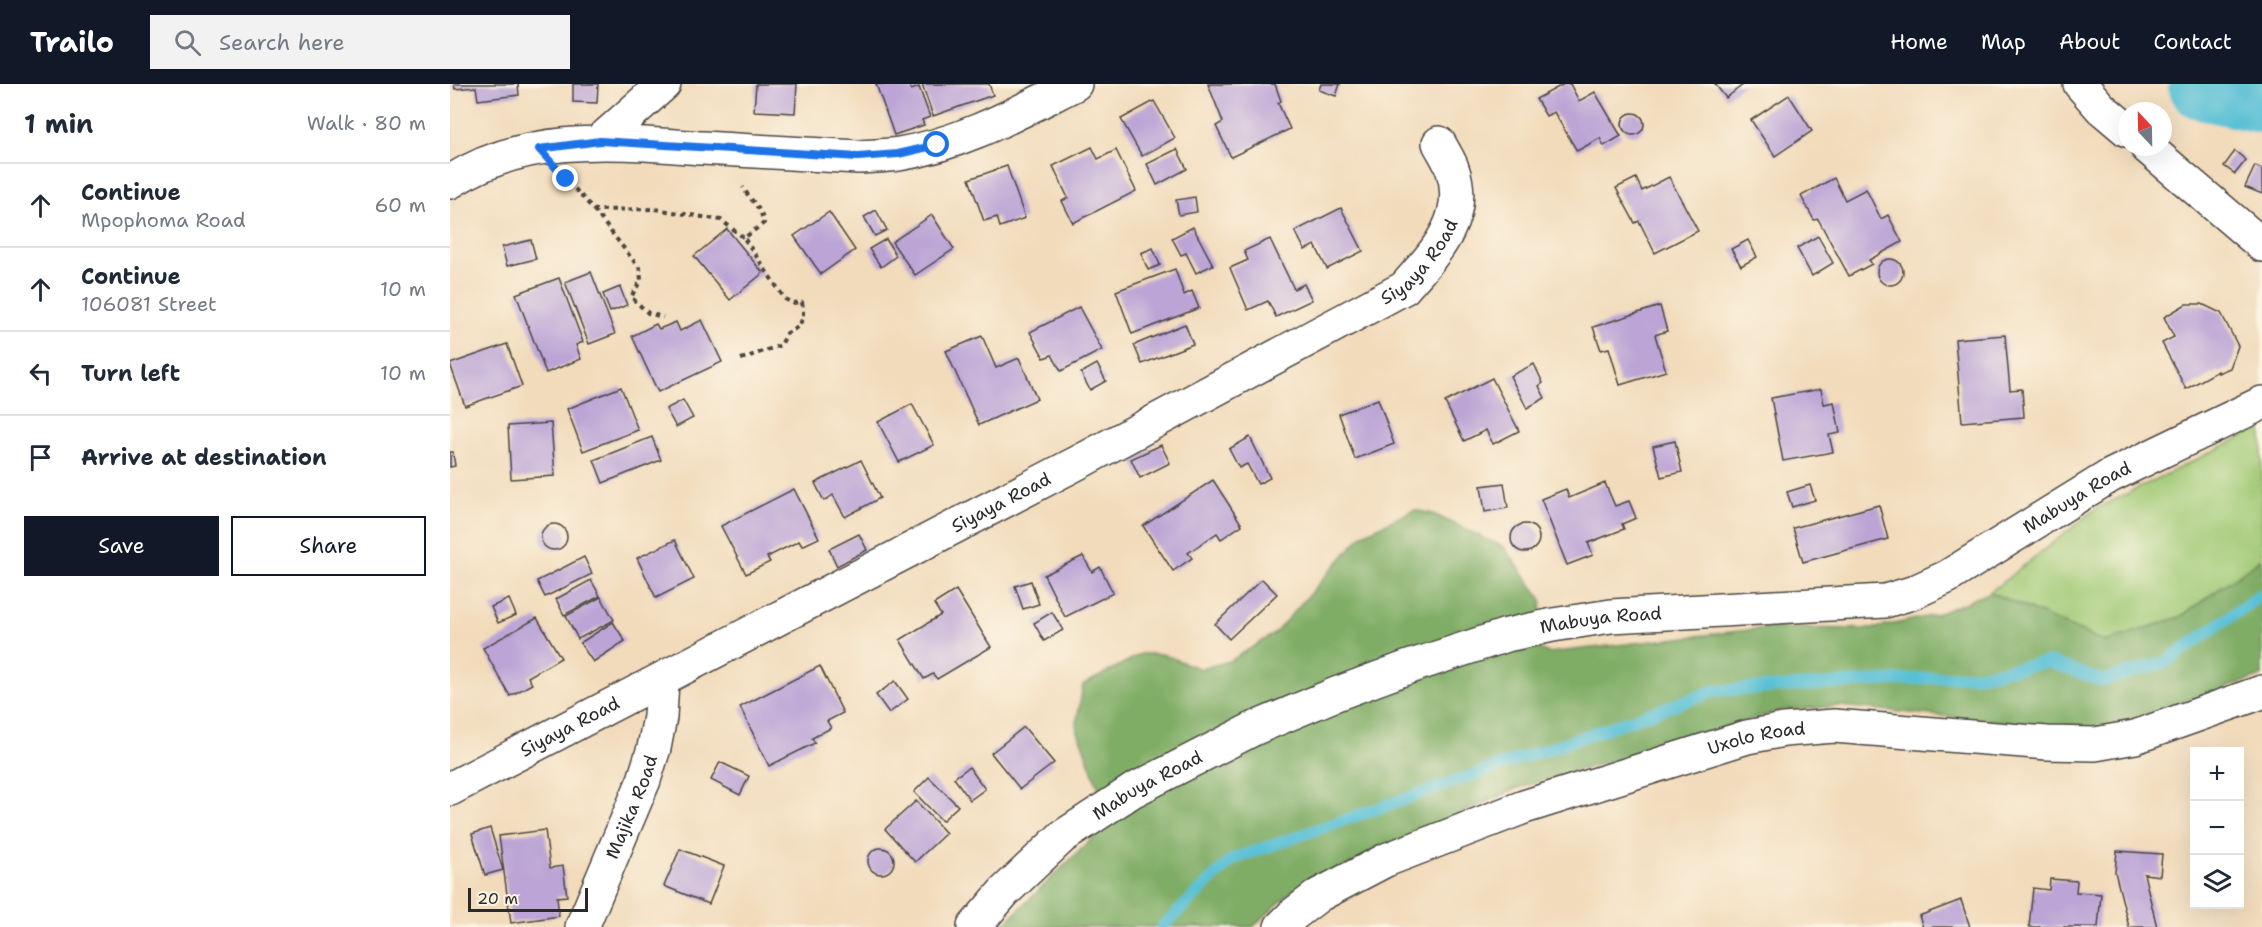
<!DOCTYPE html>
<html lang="en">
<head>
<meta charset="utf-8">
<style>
  :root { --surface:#fff; --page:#f2f2f3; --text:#1f2937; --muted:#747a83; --line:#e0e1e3; --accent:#111827 }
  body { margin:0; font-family:"Shantell Sans",sans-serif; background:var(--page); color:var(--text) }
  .controls { position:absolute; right:18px; bottom:18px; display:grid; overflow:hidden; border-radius:0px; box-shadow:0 6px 24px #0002 }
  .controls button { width:54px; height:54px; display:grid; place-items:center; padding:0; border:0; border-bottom:2px solid var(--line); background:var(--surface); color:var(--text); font:30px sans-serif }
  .compass { position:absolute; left:1668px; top:18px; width:54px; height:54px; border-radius:50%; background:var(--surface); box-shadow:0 6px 24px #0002; rotate:338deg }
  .scale { position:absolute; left:18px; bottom:15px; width:120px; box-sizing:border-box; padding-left:6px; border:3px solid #2b2b2b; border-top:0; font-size:16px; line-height:21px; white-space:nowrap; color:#2b2b2b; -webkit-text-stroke:4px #fcf5e5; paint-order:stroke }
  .stop { position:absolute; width:18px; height:18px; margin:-14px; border:4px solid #1a73e8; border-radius:50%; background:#fff }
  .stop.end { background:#1a73e8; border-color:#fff; box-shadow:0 2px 6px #0008 }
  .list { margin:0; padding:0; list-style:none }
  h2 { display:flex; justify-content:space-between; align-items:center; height:78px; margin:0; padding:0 24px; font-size:26px }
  h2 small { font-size:20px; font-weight:400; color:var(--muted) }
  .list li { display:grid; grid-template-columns:39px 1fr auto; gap:18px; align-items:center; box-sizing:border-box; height:84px; padding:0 24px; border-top:2px solid var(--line) }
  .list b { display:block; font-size:22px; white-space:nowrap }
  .list p { margin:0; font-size:20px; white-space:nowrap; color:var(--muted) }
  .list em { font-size:20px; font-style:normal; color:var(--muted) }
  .actions { display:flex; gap:12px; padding:18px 24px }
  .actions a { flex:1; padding:14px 0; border:2px solid var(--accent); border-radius:0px; text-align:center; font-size:21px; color:var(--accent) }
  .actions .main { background:var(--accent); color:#fff }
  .icon { flex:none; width:33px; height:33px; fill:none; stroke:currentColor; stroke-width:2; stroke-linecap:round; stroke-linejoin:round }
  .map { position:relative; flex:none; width:1812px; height:843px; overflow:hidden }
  header { display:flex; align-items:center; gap:36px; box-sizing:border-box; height:84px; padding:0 30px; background:var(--accent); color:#fff }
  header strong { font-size:28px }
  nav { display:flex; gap:33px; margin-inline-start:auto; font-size:21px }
  .search { width:420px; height:54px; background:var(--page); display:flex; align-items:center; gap:15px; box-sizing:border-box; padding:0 21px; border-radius:0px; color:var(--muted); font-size:22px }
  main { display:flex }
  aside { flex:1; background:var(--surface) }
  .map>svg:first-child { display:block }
  .green { fill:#a0c975; stroke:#667a50; stroke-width:1.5 }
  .forest { fill:#80ad66; stroke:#566c48; stroke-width:1.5 }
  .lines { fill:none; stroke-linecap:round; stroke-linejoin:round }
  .stream { stroke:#58c0d5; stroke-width:12 }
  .river { stroke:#58c0d5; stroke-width:72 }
  .building { fill:#bca5d6 }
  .minor-casing { stroke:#494541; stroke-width:36 }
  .path { stroke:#494541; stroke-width:4; stroke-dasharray:4.5 4.5; stroke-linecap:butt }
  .minor { stroke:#fff; stroke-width:33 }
  .route { stroke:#1a73e8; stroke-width:8 }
  .labels { text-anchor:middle; stroke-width:6; stroke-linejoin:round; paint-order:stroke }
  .street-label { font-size:18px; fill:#2b2b2b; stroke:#fcf5e5 }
</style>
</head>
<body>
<header>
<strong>Trailo</strong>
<div class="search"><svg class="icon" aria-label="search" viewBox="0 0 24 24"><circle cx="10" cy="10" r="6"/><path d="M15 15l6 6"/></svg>Search here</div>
<nav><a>Home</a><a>Map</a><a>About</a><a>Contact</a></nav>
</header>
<main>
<aside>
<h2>1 min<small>Walk · 80 m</small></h2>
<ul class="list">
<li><svg class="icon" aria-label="ahead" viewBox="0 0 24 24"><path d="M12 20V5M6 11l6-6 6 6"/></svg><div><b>Continue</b><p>Mpophoma Road</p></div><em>60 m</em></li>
<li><svg class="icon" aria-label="ahead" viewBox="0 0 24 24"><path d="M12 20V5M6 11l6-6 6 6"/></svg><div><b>Continue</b><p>106081 Street</p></div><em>10 m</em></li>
<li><svg class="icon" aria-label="left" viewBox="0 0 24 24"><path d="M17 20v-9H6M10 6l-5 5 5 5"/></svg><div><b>Turn left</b></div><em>10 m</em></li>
<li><svg class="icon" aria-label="arrive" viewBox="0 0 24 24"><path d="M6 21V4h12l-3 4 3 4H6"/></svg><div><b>Arrive at destination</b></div></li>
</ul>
<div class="actions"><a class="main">Save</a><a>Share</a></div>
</aside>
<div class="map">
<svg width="1812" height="843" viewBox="0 0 1812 843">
  <rect width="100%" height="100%" fill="#fcf5e5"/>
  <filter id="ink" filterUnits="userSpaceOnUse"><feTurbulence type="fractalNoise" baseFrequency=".0167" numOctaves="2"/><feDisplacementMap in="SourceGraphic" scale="12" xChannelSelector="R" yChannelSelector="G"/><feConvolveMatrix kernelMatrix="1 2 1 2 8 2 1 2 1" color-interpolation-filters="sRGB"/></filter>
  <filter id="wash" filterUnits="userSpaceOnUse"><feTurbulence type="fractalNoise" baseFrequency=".008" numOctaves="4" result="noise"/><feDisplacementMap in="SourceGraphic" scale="24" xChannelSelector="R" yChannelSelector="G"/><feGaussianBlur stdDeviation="1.35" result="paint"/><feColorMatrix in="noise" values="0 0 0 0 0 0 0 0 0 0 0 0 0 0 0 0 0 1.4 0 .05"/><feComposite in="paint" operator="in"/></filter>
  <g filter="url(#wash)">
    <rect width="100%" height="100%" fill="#f2dbbb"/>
    <polygon class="green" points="1812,343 1812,474 1730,533 1655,558 1540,508 1646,425"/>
    <polygon class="forest" points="964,426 983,430 1054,463 1092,516 1088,564 1098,569 1316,544 1421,545 1485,531 1540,508 1655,558 1730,533 1812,474 1812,592 1645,647 1390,622 1333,626 1065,705 843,806 803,843 551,843 655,742 652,714 626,642 633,601 691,570 712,570 750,585 780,577 824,550 913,450"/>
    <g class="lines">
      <polyline class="stream" points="712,843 783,775 1264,607 1530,591 1599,578 1652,597 1716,578 1812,510"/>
      <polyline class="river" points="1754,0 1812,13"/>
    </g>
    <g id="blocks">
      <g class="building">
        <polygon points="4,0 68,0 69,11 28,16 26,3 5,5"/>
        <polygon points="123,0 148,0 147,19 123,18"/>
        <polygon points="306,0 347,0 345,29 304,27"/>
        <polygon points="426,0 459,0 461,6 469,3 480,33 472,36 474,41 444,51"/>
        <polygon points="472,0 539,0 543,11 483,32"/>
        <polygon points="758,0 825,0 831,17 828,19 840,45 781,73 766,42 773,38"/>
        <polygon points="871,0 890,0 886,12 869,6"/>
        <polygon points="1114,0 1120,0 1129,17 1145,8 1171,52 1154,62 1150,54 1127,67 1104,28 1096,32 1086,15"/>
        <polygon points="1265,0 1294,0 1276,14"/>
        <polygon points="1339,11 1362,47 1325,72 1301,36"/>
        <polygon points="704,17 725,54 692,72 671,35"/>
        <circle cx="1183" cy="40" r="11"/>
        <polygon points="642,63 648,75 666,66 686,107 623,139 612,117 618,114 603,82"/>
        <polygon points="727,65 737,85 707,101 697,80"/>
        <polygon points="1785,67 1796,76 1785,90 1774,82"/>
        <polygon points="557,82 575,134 550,143 547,133 534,137 519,95"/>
        <polygon points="1805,82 1812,85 1812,110 1795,103"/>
        <polygon points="1219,93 1248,147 1205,169 1189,137 1185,139 1166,104 1186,94 1192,107"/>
        <polygon points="1384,94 1395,116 1416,105 1431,135 1438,131 1452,158 1419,176 1422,180 1399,192 1368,135 1364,136 1351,112"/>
        <polygon points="745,113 747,128 729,131 726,116"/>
        <polygon points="891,124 913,167 877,185 865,161 855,166 845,147"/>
        <polygon points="426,126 437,146 425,152 414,133"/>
        <polygon points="379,128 405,166 371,190 344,152"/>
        <polygon points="482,131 504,165 465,191 442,158"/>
        <polygon points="743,143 763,181 746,189 736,169 731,171 722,154"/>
        <polygon points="277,145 313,189 280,216 244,172"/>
        <polygon points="1368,152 1383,179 1362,192 1347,164"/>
        <polygon points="436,155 446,172 431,183 419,165"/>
        <polygon points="820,155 844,205 854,200 862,216 826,233 818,217 798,226 780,184 798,176 794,167"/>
        <polygon points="81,156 86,175 57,182 52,163"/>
        <polygon points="1298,156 1307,173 1291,182 1281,165"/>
        <polygon points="703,164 710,181 698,186 691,169"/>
        <circle cx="1440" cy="188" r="13"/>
        <polygon points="725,185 734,211 742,207 749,224 682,250 666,207"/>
        <polygon points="141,188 165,250 139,260 115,198"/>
        <polygon points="109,194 133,258 126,261 131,275 96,289 66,210"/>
        <polygon points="170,203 177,221 160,228 153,210"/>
        <polygon points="1736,220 1752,220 1771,229 1788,262 1780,284 1768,289 1768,287 1736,305 1712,259 1724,253 1714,233"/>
        <polygon points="1210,222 1217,247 1205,251 1216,287 1170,301 1159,264 1151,266 1143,243"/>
        <polygon points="629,223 652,266 611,287 602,271 594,274 580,248"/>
        <polygon points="252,236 272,278 208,308 182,252 206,240 209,245 226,238 230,247"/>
        <polygon points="735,240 743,260 692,280 684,261"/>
        <polygon points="1555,251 1560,306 1572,305 1574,333 1512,338 1505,255"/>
        <polygon points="532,252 546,284 569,274 587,315 529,341 496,267"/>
        <polygon points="57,260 72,302 15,322 0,280"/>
        <polygon points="647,280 656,297 640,306 631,289"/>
        <polygon points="1084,280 1093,299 1089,302 1095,314 1077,324 1060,292"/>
        <polygon points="1042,294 1069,347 1043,360 1036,346 1014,357 995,318"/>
        <polygon points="171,303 188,346 133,367 117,325"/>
        <polygon points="1371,305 1374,320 1384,318 1390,349 1379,351 1383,368 1333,377 1321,314"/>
        <polygon points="928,315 944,360 905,375 889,330"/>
        <polygon points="233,316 243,334 226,343 216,325"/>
        <polygon points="462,320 484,361 449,378 428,338"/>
        <polygon points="101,339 105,392 61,395 58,342"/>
        <polygon points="202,353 211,376 153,399 144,376"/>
        <polygon points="800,353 820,394 808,400 797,380 789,384 779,365"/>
        <polygon points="1225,357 1232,388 1211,393 1203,362"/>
        <polygon points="711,361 720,379 690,394 681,375"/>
        <polygon points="0,368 3,368 5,382 0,383"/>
        <polygon points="411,376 430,414 395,433 383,411 374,417 365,399"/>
        <polygon points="763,396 792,441 771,455 767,449 738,469 742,474 723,487 693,442"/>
        <polygon points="1054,399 1058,424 1035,428 1031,402"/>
        <polygon points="1155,399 1165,422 1179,417 1186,434 1172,440 1174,445 1138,459 1143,471 1117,481 1091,415 1116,405 1119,414"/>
        <polygon points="1360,401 1365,416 1342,423 1337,408"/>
        <polygon points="344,405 369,454 352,462 349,457 317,473 320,478 296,490 271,442"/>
        <polygon points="1429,421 1438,455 1353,478 1343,444"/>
        <circle cx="104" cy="453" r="13"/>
        <circle cx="1075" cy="454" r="14"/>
        <polygon points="409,450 417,466 387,482 379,465"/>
        <polygon points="225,456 244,495 206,514 187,474"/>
        <polygon points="633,472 642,488 650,483 663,509 615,533 594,491"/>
        <polygon points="134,473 142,490 95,513 87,497"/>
        <polygon points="812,495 827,510 779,555 765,540"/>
        <polygon points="141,496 150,512 114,531 106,515"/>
        <polygon points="581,497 589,520 573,525 565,502"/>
        <polygon points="506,506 541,563 487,595 483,590 474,595 450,556 491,531 484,520"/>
        <polygon points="151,513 164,536 128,555 116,532"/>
        <polygon points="59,515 66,531 48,539 41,523"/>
        <polygon points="602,528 613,546 594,557 584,539"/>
        <polygon points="87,534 111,574 78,593 82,600 60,612 33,564"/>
        <polygon points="163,538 175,557 143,578 130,559"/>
        <polygon points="370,582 393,629 377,637 381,644 362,654 365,659 319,682 290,623"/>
        <polygon points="445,597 458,615 439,629 426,611"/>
        <polygon points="574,643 604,679 570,705 541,669"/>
        <polygon points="270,678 299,692 290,711 261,696"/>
        <polygon points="519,683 535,705 520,716 504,694"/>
        <polygon points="479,693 508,722 492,737 464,708"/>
        <polygon points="466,717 496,749 465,778 435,745"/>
        <polygon points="40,744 53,786 35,791 22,750"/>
        <polygon points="95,746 100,784 113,782 117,812 107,813 109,832 61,839 49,752"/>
        <circle cx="431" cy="777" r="13"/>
        <polygon points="230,765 274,782 259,820 214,802"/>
        <polygon points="1667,767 1712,770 1710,792 1694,790 1707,843 1679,843 1665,788"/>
        <polygon points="1600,795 1627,797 1626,808 1651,810 1648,843 1579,843 1583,804 1599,806"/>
        <polygon points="1511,816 1520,843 1473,843 1469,832"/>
      </g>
    </g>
  </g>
  <g filter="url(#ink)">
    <use href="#blocks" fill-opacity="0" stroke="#494541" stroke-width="1.5"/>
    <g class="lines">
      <g class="minor-casing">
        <g id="minor">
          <polyline points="1630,0 1651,24 1677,46"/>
          <polyline points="150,57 214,0"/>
          <polyline points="1697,63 1812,161"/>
          <path d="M0,98C76,48 167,58 253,64C304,67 356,70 408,73C421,72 436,72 449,70C512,60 569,28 625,0"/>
          <path id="s1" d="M0,705L633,376L954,204C984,170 1020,134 1002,84C999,76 993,67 989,59"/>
          <path id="s2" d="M132,843L194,696L204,664L210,633L212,596"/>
          <path id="s3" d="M524,843L554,808L612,753L682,707L803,645L886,610L956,584L1057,551L1103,541L1161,532L1435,517L1462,509L1497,493L1660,392L1812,319"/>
          <path id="s4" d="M831,843L844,830L869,811L936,776L1074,723L1297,653L1334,646L1384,642L1597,659L1645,660L1685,653L1812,608"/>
        </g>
      </g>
      <g class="path">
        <polyline points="119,98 144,126 205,125 271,136 294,154"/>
        <polyline points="144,126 190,185 191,196 181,213 198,229 213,233"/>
        <path d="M291,275L331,261L337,249C352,243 355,234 352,218L343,219L335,215L294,154L314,139C310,121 301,118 293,103"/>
      </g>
      <use href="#minor" class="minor"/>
    </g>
  </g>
  <g class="lines" filter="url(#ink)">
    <polyline class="route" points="116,95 89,65 150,57 408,73 448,70 487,61"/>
  </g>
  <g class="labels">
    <g class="street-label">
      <text dy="6" stroke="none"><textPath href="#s1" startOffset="1107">Siyaya Road</textPath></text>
      <text dy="6" stroke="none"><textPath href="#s3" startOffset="1216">Mabuya Road</textPath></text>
      <text dy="6" stroke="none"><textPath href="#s1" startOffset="621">Siyaya Road</textPath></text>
      <text dy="6" stroke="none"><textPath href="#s3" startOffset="712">Mabuya Road</textPath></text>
      <text dy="6" stroke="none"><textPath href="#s1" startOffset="135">Siyaya Road</textPath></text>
      <text dy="6" stroke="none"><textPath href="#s4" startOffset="516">Uxolo Road</textPath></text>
      <text dy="6" stroke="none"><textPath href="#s3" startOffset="226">Mabuya Road</textPath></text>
      <text dy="6" stroke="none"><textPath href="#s2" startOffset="130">Majika Road</textPath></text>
    </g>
  </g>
</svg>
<div class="controls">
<button>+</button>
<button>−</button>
<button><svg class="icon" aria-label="layers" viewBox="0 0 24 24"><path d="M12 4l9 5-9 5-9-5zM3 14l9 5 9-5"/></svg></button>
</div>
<svg class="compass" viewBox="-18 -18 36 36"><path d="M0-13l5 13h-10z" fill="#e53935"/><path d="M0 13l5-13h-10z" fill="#747a83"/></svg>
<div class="scale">20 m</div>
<div class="stop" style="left:487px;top:61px"></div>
<div class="stop end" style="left:116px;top:95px"></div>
</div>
</main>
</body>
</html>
